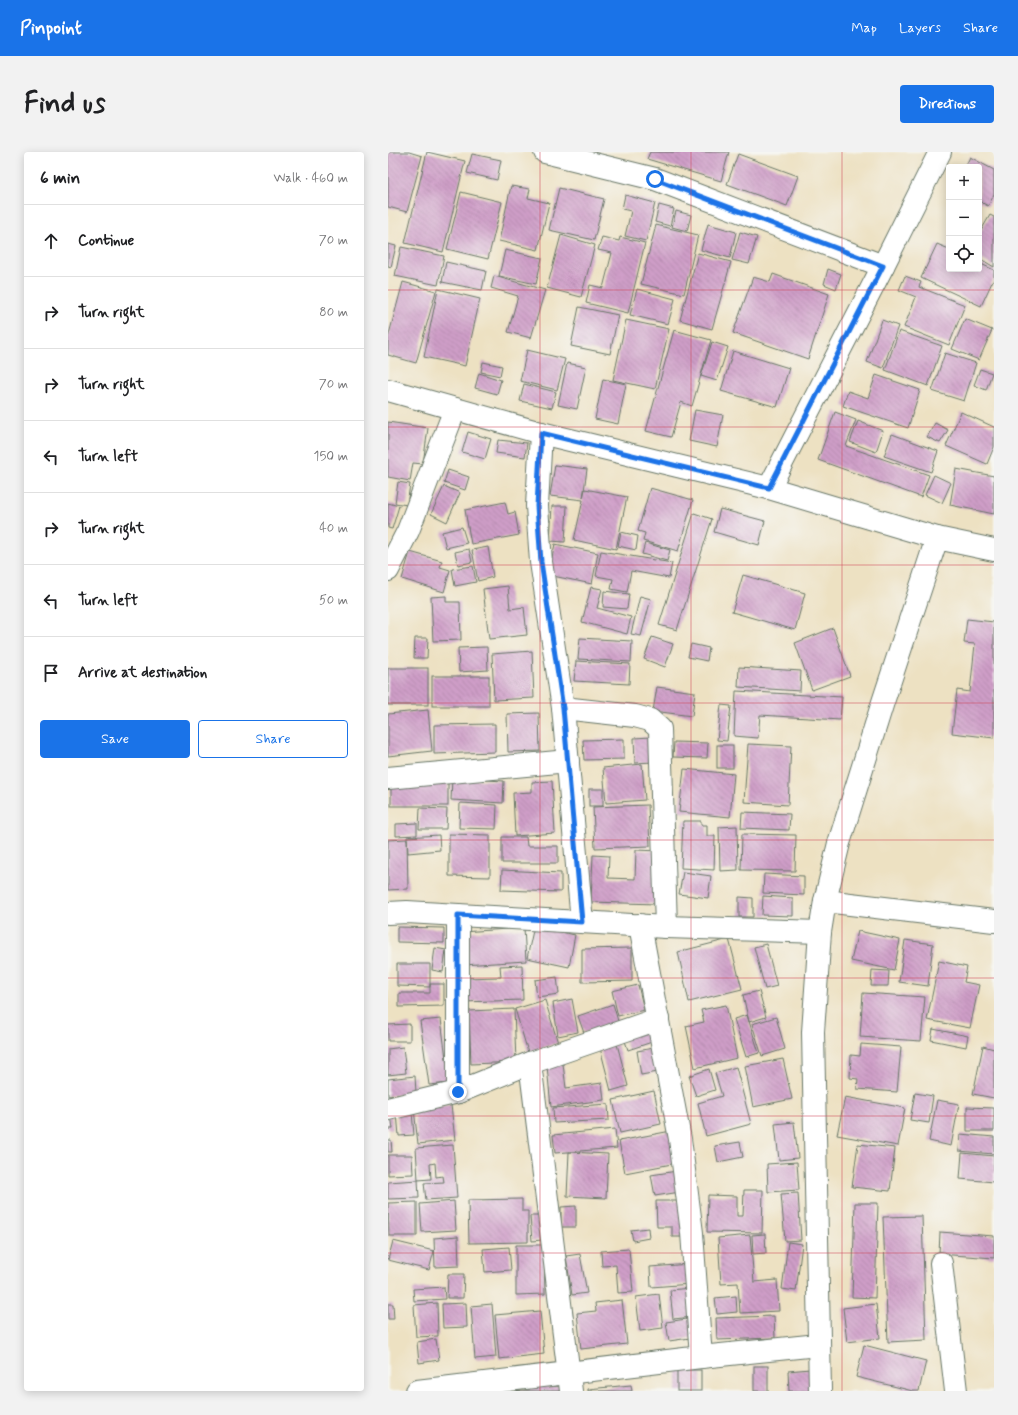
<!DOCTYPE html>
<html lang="en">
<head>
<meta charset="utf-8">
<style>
  :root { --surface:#fff; --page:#f2f2f2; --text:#202124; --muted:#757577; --line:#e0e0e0; --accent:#1a73e8 }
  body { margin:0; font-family:Mynerve,sans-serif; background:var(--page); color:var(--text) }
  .controls { position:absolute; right:12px; top:12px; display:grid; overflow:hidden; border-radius:4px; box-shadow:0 2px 10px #0003 }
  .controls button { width:36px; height:36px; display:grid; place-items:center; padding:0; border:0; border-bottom:1px solid var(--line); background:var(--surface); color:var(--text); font:20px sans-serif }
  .stop { position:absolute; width:12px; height:12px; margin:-9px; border:3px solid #1a73e8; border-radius:50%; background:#fff }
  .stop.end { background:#1a73e8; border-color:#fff; box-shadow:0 1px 4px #0008 }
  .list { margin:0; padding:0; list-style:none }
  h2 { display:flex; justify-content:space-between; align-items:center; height:52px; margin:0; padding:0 16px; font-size:17px }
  h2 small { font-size:13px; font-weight:400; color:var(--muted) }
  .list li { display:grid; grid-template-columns:26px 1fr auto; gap:12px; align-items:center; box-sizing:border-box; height:72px; padding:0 16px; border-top:1px solid var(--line) }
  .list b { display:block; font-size:15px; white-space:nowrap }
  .list em { font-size:13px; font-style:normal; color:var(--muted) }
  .actions { display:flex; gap:8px; padding:12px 16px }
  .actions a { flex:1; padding:9px 0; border:1px solid var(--accent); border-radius:4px; text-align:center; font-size:14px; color:var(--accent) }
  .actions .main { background:var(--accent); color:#fff }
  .icon { flex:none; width:22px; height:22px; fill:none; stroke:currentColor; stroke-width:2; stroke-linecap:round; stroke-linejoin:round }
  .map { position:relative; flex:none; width:606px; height:1239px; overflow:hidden; border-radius:4px }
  header { display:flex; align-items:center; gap:24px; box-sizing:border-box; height:56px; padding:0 20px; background:var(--accent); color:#fff }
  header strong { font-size:19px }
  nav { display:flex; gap:22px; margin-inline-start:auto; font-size:14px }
  .intro { display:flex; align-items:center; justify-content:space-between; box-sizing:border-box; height:96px; padding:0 24px }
  h1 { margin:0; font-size:28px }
  .button { padding:10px 18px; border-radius:4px; background:var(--accent); color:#fff; font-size:14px; font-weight:700 }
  main { display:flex; gap:24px; padding:0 24px }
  aside { flex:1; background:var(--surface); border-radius:4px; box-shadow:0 2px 10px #0003 }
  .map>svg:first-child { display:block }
  .building { fill:url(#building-back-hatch) }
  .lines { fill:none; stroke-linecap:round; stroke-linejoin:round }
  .minor-casing { stroke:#677666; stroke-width:24 }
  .minor { stroke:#fff; stroke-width:22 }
  .route { stroke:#1a73e8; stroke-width:5 }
  .grid { fill:none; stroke:#d1495b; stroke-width:1; stroke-opacity:0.55 }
</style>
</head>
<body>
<header>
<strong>Pinpoint</strong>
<nav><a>Map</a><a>Layers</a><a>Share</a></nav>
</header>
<div class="intro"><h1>Find us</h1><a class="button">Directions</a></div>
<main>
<aside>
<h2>6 min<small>Walk · 460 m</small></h2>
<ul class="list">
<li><svg class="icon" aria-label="ahead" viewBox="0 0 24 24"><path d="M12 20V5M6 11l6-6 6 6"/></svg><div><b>Continue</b></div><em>70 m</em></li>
<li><svg class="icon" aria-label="right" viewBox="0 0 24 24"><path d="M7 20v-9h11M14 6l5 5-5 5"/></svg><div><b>Turn right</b></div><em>80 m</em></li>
<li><svg class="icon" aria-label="right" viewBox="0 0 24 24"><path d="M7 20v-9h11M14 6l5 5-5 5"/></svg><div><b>Turn right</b></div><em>70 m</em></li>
<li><svg class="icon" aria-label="left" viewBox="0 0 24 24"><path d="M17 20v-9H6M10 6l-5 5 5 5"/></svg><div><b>Turn left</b></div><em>150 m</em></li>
<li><svg class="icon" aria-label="right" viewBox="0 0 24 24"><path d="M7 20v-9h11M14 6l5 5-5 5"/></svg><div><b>Turn right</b></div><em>40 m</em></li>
<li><svg class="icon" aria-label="left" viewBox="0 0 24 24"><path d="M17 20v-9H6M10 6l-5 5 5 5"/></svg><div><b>Turn left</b></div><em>50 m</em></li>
<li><svg class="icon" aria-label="arrive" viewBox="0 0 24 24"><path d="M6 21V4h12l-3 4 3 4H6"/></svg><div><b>Arrive at destination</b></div></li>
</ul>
<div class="actions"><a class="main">Save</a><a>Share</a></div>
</aside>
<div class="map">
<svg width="606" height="1239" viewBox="0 0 606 1239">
  <defs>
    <pattern id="building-back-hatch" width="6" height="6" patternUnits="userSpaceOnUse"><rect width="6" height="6" fill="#cf9ec8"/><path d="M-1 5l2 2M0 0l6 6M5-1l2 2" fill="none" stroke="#a782a3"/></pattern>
  </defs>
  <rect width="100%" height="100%" fill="#f6f6f2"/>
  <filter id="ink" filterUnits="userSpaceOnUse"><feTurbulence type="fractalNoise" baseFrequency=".025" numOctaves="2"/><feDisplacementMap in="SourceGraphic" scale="8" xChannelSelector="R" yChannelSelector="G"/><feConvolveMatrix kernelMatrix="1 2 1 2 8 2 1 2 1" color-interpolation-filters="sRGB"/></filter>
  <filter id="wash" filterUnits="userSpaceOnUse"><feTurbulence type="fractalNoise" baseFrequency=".012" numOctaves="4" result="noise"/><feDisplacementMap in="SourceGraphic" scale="16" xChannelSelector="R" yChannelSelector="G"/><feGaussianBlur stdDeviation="0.9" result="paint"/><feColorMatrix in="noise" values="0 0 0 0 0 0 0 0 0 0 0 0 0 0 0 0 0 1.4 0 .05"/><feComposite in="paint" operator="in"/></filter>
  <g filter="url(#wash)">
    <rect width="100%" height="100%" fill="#ede1c2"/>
    <g id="blocks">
      <g class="building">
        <polygon points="0,0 21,0 34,4 19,60 0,55"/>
        <polygon points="39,0 77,9 55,100 17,91"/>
        <polygon points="262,0 341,0 333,29 259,7"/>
        <polygon points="84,2 113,8 109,28 79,21"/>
        <polygon points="350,2 410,24 399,54 339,32"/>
        <polygon points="582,5 606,18 606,43 600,54 591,49 591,15 577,15"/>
        <polygon points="123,34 142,37 140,46 161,51 150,98 111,89"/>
        <polygon points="171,36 216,47 206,88 161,78"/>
        <polygon points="73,40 114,50 100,107 59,97"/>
        <polygon points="237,43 267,51 258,89 237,84 243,59 234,57"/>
        <polygon points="271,53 286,57 282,74 267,70"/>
        <polygon points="288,59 303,63 299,79 284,75"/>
        <polygon points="602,63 606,65 606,115 591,106 591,82"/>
        <polygon points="320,72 348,80 342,106 313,98"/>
        <polygon points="268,73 310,83 296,142 253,132"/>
        <polygon points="352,80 369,85 361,112 344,108"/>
        <polygon points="173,83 207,93 193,145 159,136"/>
        <polygon points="214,85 231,89 232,85 257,91 240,161 198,151 202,133 215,136 224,101 210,98"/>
        <polygon points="0,92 8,94 3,115 0,114"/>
        <polygon points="549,92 561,97 561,117 591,117 591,111 606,118 606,126 593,154 533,126"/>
        <polygon points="13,95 56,104 50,133 7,124"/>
        <polygon points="117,98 154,106 148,132 111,124"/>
        <polygon points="310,101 343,110 324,177 292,168"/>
        <polygon points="58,110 98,119 94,138 54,130"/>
        <polygon points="440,117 453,122 448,137 436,132"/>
        <polygon points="385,122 441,142 420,207 345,181 365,125 382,130"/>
        <polygon points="106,124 157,138 143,186 120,180 130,144 103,136"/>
        <polygon points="517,124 533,130 531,135 577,153 561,193 516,175 528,145 511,138"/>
        <polygon points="15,130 48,139 28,211 0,203 0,186"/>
        <polygon points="50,137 92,147 77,214 36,205"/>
        <polygon points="249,137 287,147 280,172 242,163"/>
        <polygon points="191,155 230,163 222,202 183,194"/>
        <polygon points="577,167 604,178 591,208 564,197"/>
        <polygon points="238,168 281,177 267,237 225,228"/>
        <polygon points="494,168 510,174 495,216 479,210"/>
        <polygon points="286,178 323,188 304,254 293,250 283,285 258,279"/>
        <polygon points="511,179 554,194 540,234 497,218"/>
        <polygon points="324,190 340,195 329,229 313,224"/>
        <polygon points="139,198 177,207 169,238 132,229"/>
        <polygon points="345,199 401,216 389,255 333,239"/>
        <polygon points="557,201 588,211 576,249 544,239"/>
        <polygon points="95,210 114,214 112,224 93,220"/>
        <polygon points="179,211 198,215 189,257 170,253"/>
        <polygon points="592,217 604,221 598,238 586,233"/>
        <polygon points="91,221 113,228 109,242 87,236"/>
        <polygon points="488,223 532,238 520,276 455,254 460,239 480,246"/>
        <polygon points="215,227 238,232 230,272 207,267"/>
        <polygon points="136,232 168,240 164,256 132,249"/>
        <polygon points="307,258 335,263 329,295 301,289"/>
        <polygon points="447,260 468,268 458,294 541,323 533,345 430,308"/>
        <polygon points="573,260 606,275 606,295 599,312 558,294"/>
        <polygon points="470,269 495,279 488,300 462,290"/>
        <polygon points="0,270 40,276 35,312 25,311 22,329 0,325"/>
        <polygon points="547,271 560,278 552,291 539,285"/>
        <polygon points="80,280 103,287 97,307 74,300"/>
        <polygon points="504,282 550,299 543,320 496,304"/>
        <polygon points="110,288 139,291 137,305 108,301"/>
        <polygon points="167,313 199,317 195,346 197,337 239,345 228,397 186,388 195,348 162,344"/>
        <polygon points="568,317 606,324 606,362 562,353"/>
        <polygon points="60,318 81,325 77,338 56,331"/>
        <polygon points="546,323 563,331 554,351 537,343"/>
        <polygon points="10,330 22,332 19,353 7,351"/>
        <polygon points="56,334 72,341 59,370 43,362"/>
        <polygon points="262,336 305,348 290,399 255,389 257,381 250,379"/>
        <polygon points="117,350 120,362 127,360 131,383 83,392 77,358"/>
        <polygon points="0,351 11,354 4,377 0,376"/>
        <polygon points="164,354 179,354 177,390 162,389"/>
        <polygon points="332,357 377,369 371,393 326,380"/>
        <polygon points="306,361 324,367 289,478 271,473"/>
        <polygon points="74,375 79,391 58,396 54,380"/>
        <polygon points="233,380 250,384 248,398 230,394"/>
        <polygon points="257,391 282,398 279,409 254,402"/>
        <polygon points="167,392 210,401 204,432 160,423"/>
        <polygon points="100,395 105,425 90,429 84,398"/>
        <polygon points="81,397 84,410 70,413 67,400"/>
        <polygon points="213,399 284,411 281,426 243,419 239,440 223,437 225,427 208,424"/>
        <polygon points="22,400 54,409 52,415 62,418 56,440 14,427"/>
        <polygon points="85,414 88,430 67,434 64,417"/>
        <polygon points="355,423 417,441 407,478 344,460"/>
        <polygon points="120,434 122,457 136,455 139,483 101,487 95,437"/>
        <polygon points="203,435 214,437 209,456 243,465 239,482 194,470"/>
        <polygon points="216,439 241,442 239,457 215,455"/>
        <polygon points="58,444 58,450 72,450 73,488 45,489 43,445"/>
        <polygon points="252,444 263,447 253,484 243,482"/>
        <polygon points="579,467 606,470 606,586 564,581 569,538 582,540 587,492 576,491"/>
        <polygon points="445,476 462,524 424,538 407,491"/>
        <polygon points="264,485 285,492 277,515 256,507"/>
        <polygon points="27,486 40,486 39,506 26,506"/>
        <polygon points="192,486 244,489 243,510 190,507"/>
        <polygon points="303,492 321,496 319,509 300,505"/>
        <polygon points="99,495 100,518 71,520 70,496"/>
        <polygon points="144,499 146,546 106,548 104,502"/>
        <polygon points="188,509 242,512 241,532 186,529"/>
        <polygon points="351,515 413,519 412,539 350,535"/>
        <rect x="0" y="516" width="40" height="37"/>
        <rect x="44" y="524" width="57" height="30"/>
        <polygon points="269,535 307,540 304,564 265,559"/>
        <polygon points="348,539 454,545 452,568 372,563 370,586 346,584"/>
        <polygon points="333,553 343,554 339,589 329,588"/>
        <polygon points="40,558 44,599 0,604 0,562"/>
        <polygon points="151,561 152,599 120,600 119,562"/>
        <polygon points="107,572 107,600 46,602 46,573"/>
        <polygon points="263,585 265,610 247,611 246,586"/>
        <polygon points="236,587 236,607 196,608 195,588"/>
        <polygon points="286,590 320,591 319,606 285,605"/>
        <polygon points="360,592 403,594 400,653 356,650"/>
        <rect x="329" y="593" width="16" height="23"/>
        <polygon points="254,612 257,648 218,651 215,616"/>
        <polygon points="296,617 346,622 342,665 291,660"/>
        <polygon points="64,626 116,629 115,651 63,648"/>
        <polygon points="164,629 167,681 127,684 125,641 144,640 144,630"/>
        <rect x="3" y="630" width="57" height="24"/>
        <rect x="201" y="637" width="14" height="17"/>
        <polygon points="72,651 109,653 108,677 71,676"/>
        <polygon points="260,653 262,694 207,696 205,655"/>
        <polygon points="32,656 59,657 58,677 31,677"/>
        <polygon points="354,660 402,662 401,678 353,676"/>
        <polygon points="295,669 313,669 313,673 319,673 319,684 327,684 326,718 293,716"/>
        <polygon points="29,671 29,683 8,684 8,672"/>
        <polygon points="349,674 350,718 332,719 331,675"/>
        <polygon points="61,682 102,683 102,725 61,724"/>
        <polygon points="354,682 408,683 407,719 353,718"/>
        <polygon points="51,683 52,698 20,701 19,685"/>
        <polygon points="114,685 138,685 139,694 170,694 170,711 114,711"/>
        <polygon points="19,687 20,737 0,738 0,688"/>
        <polygon points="248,698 271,699 269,752 203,750 205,703 221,704 220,726 247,727"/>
        <polygon points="114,718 173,721 173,740 113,738"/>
        <polygon points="295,720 323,724 320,746 291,742"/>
        <polygon points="376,722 416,724 416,743 375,741"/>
        <polygon points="375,744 405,746 405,764 374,763"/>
        <polygon points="351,745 365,746 365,765 351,765"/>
        <polygon points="146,774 187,783 181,815 139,806"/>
        <polygon points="9,775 56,776 56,791 9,790"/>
        <polygon points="136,776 138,809 75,813 73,780"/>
        <polygon points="470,779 512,788 506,818 463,809"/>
        <polygon points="341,787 354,837 301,850 290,800"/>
        <polygon points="517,788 545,792 540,834 511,830"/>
        <polygon points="378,792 389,834 377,837 366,795"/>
        <polygon points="47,796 58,798 55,820 44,818"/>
        <polygon points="244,796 244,829 194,830 194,797"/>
        <polygon points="551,809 579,815 576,830 591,833 582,876 539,868"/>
        <polygon points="9,812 42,812 42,835 9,834"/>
        <polygon points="134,813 135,848 75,850 75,826 113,825 112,814"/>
        <polygon points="484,818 501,819 500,834 483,834"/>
        <polygon points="169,825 171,842 149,845 147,828"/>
        <polygon points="42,832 56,832 56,854 11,855 11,841 42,841"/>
        <polygon points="250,833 256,858 230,864 224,839"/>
        <polygon points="371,839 378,865 361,870 355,843"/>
        <polygon points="475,841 537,845 533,889 472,885"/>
        <polygon points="184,847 190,880 170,884 165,851"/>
        <polygon points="157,848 170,891 140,900 127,857"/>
        <polygon points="225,852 230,869 196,881 190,864"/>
        <polygon points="338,853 349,906 307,916 298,874 316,870 313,858"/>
        <polygon points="126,857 128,910 83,912 81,859"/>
        <polygon points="359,863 371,901 358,905 346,867"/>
        <polygon points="388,865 397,897 374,904 364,872"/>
        <polygon points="53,867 61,931 41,933 32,869"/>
        <polygon points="22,872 22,889 0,889 0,873"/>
        <polygon points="260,875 264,890 240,898 235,883"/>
        <polygon points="545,877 580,884 578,895 543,888"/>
        <polygon points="229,892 240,934 223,939 212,896"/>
        <polygon points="473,892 513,895 509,940 469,937 470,927 462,926 463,903 472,904"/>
        <polygon points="595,894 606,897 606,946 585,942"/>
        <polygon points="15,895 18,921 0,923 0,897"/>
        <polygon points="266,896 270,920 253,923 249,899"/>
        <polygon points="395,907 404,947 365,955 357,914"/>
        <polygon points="175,912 178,936 214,931 216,948 163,955 159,914"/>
        <polygon points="348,915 363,972 318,984 310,951 334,944 327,921"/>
        <polygon points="321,917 327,938 308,944 301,924"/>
        <polygon points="27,924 28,941 0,944 0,927"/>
        <polygon points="266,939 273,972 232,981 225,948"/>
        <polygon points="527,941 545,944 541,971 522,968"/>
        <polygon points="457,945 517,956 510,994 449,983"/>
        <polygon points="549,948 571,952 563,994 541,989"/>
        <polygon points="220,952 221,968 166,971 165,956"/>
        <polygon points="63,953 67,988 30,992 26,957"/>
        <polygon points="579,955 606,956 606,979 579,979"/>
        <polygon points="24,960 26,983 11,984 9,961"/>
        <polygon points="0,963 3,963 5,977 0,977"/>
        <polygon points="406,970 410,1006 391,1008 387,972"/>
        <polygon points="227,977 229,996 167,1001 165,983"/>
        <polygon points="283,979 289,1011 237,1021 231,989"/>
        <polygon points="572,982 606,985 606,1002 571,999"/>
        <polygon points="0,988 3,988 4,1000 0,1000"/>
        <polygon points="352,990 355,1005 330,1010 327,994"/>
        <polygon points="470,992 507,996 502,1039 464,1035"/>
        <polygon points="65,993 69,1046 38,1048 36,1031 56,1030 55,1024 48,1025 47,1011 42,1012 43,1027 30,1028 28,996"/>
        <polygon points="181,1000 220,1002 218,1046 179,1044"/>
        <polygon points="574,1001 606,1004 606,1030 572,1027"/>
        <polygon points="0,1003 24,1003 25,1022 0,1023"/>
        <polygon points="409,1010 411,1038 380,1040 379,1012"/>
        <polygon points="289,1019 292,1040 267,1044 263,1023"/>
        <polygon points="30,1028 31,1046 0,1047 0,1030"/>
        <polygon points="356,1038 375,1038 374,1081 319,1080 320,1043 349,1044 349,1064 355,1064"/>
        <polygon points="410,1041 413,1088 397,1089 393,1042"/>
        <polygon points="134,1047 134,1059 140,1059 140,1090 81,1091 80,1048"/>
        <polygon points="66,1049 68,1078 34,1080 32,1052"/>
        <polygon points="268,1049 295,1049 296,1085 284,1085 284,1075 269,1075"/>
        <polygon points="29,1050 29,1084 1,1084 0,1051"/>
        <polygon points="467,1051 490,1051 487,1146 464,1145"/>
        <polygon points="188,1054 188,1075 173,1075 173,1055"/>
        <polygon points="142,1064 152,1064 154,1088 144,1089"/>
        <polygon points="534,1064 538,1188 500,1190 495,1065"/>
        <polygon points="260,1076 261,1086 245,1089 243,1078"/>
        <polygon points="552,1080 606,1084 606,1106 551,1102"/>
        <polygon points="377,1082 378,1101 365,1102 364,1083"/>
        <polygon points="362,1083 366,1130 389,1128 391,1159 352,1161 350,1131 333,1132 330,1086"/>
        <polygon points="70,1084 71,1114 47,1115 46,1086"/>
        <polygon points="5,1089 46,1099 41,1118 0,1108"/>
        <polygon points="400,1090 414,1092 408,1139 394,1137"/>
        <polygon points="128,1093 156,1093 157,1142 128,1143"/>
        <polygon points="121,1095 123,1118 97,1120 95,1097"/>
        <polygon points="241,1097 245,1140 230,1141 228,1113 214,1114 213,1099"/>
        <polygon points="192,1102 199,1141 184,1143 178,1104"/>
        <polygon points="302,1112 303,1132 263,1135 262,1115"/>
        <polygon points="60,1122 76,1122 75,1146 59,1146"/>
        <polygon points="56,1135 57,1147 26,1149 25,1137"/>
        <polygon points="302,1136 305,1165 285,1167 282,1138"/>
        <polygon points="271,1142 275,1176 252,1179 248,1145"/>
        <polygon points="348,1144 349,1160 329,1162 327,1146"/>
        <polygon points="234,1148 239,1192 193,1197 189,1161 208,1159 207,1151"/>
        <polygon points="49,1151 50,1184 28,1185 26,1153"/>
        <polygon points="78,1151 79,1175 55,1176 54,1152"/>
        <polygon points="0,1152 5,1152 6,1167 0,1167"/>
        <polygon points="104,1152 108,1205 87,1207 83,1154"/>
        <polygon points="488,1152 492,1186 459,1190 455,1156"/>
        <polygon points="152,1159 156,1202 111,1207 107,1163"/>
        <polygon points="386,1164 387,1186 329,1188 328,1166"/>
        <polygon points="306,1166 309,1185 281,1189 278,1170"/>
        <polygon points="48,1187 51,1208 31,1211 29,1190"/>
        <polygon points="476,1193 538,1209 531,1239 525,1239 468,1225"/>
        <rect x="366" y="1214" width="14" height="25"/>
        <polygon points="422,1217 423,1239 401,1239 400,1219"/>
        <rect x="289" y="1218" width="24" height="21"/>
        <polygon points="159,1228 159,1235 172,1234 173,1239 128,1239 128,1238 142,1237 141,1230"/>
        <polygon points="243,1233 244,1239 200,1239 200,1237"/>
      </g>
    </g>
  </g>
  <g filter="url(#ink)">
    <use href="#blocks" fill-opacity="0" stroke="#677666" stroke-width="1"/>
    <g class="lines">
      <g class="minor-casing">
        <g id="minor">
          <polyline points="157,0 267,27 495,114"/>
          <polyline points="0,238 153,281 381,336 549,386"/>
          <polyline points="153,281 149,354 153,410 175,556 194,770"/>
          <polyline points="381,336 495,114 552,0"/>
          <polyline points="0,418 20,379 67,257"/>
          <polyline points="175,556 247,564 262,568 272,577 278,775"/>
          <polyline points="0,626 180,609"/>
          <polyline points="437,749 606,769"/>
          <polyline points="0,761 19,760 278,775 432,780"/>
          <polyline points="70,763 70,940"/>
          <polyline points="252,773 292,987 304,1081 313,1205"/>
          <polyline points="142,911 183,1239"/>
          <polyline points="0,957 70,940 142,911 270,867"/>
          <polyline points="553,1111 568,1239"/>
          <polyline points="29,1239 313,1205 430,1193"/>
          <polyline points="432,1239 425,880 432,780 437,749 451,691 495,550 549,386 606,398"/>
        </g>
      </g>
      <use href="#minor" class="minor"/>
    </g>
  </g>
  <g class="lines" filter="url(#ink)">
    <polyline class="route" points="70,940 70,763 194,770 175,556 153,410 149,354 153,281 381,336 495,114 267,27"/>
  </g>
  <path class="grid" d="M152,0V1239M303,0V1239M454,0V1239M0,138H606M0,275H606M0,413H606M0,551H606M0,688H606M0,826H606M0,964H606M0,1101H606"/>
</svg>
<div class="controls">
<button>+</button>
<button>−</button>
<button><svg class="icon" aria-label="locate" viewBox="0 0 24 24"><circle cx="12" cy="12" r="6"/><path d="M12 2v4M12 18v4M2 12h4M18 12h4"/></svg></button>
</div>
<div class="stop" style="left:267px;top:27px"></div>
<div class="stop end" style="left:70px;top:940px"></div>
</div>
</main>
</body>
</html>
